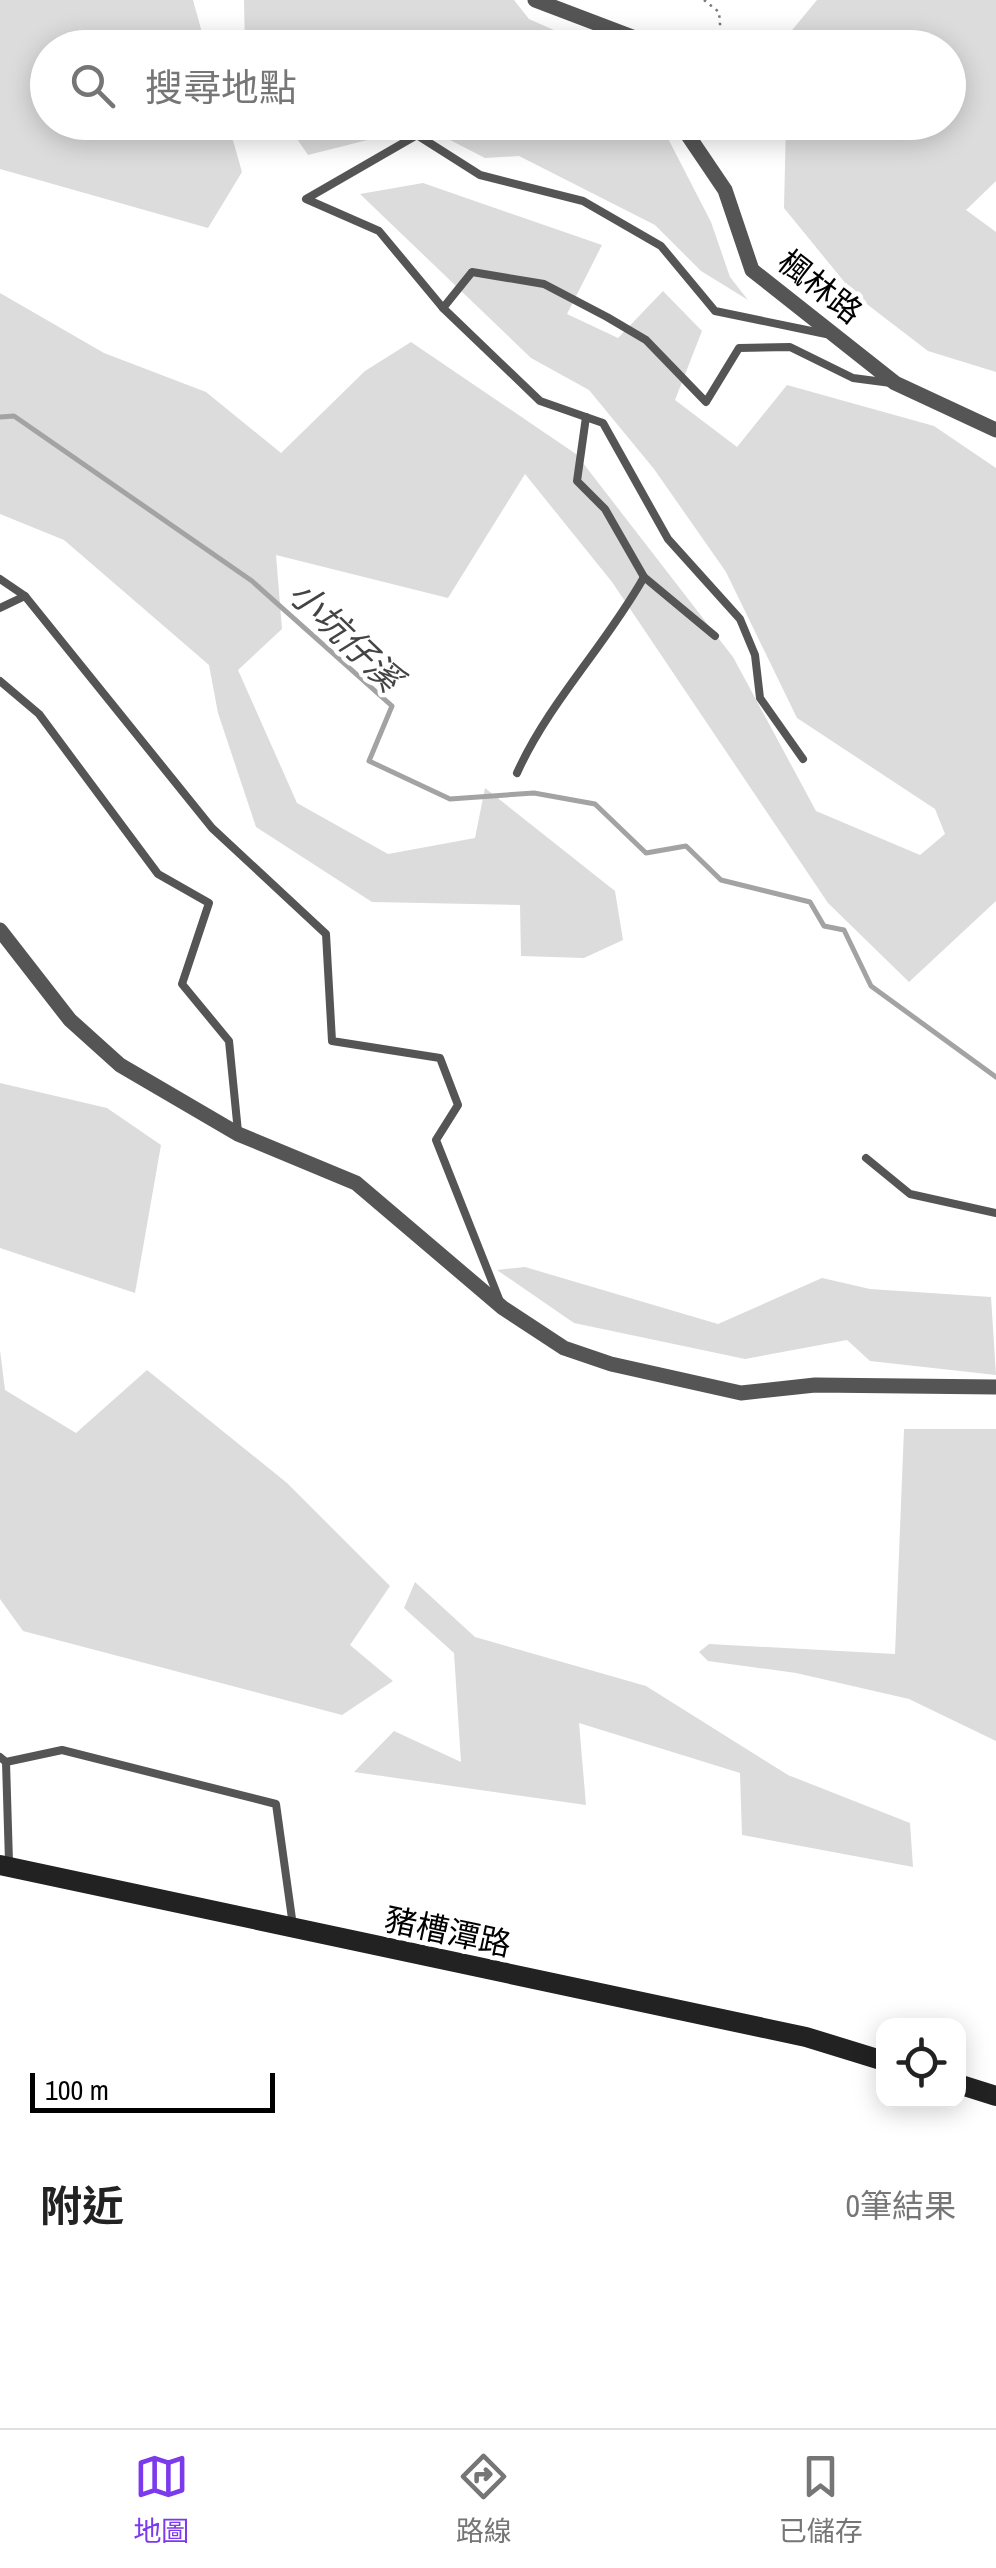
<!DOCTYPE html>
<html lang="zh-TW">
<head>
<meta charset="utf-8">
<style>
  :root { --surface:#fff; --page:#f6f6f6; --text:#222; --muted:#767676; --line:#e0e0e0; --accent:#7c3aed }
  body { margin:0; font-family:"Archivo Narrow","Noto Sans TC",sans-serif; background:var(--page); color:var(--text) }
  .controls { position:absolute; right:30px; bottom:30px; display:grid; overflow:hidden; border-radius:20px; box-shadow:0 5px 25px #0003 }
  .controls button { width:90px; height:90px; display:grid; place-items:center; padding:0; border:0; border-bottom:2px solid var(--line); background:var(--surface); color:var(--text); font:50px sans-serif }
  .scale { position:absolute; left:30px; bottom:25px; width:245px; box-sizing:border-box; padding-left:10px; border:5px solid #000; border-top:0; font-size:28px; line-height:35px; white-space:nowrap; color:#000; -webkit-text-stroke:8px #fff; paint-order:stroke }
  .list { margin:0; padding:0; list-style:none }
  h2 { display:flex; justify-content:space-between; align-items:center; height:130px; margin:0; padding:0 40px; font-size:42px }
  h2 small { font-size:32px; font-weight:400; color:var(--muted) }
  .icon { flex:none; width:55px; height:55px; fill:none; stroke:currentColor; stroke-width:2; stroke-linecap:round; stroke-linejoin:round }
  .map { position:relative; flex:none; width:996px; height:2138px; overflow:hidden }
  .search { position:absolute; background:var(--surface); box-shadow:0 5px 25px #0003; left:30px; right:30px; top:30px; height:110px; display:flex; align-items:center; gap:25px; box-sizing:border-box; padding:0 35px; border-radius:55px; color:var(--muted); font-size:38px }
  .sheet { height:290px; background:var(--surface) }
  nav { display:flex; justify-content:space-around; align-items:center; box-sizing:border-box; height:140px; border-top:2px solid var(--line); background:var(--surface); font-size:28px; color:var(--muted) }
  nav a { display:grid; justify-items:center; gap:5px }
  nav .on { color:var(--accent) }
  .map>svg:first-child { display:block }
  .green { fill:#dcdcdc }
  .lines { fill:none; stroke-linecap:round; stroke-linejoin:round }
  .stream { stroke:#a3a3a3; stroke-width:5 }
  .path { stroke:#777; stroke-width:2.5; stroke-dasharray:2.5 5; stroke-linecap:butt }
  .lane { stroke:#555; stroke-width:8 }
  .street { stroke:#555; stroke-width:15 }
  .secondary { stroke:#222; stroke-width:20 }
  .labels { text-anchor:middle; stroke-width:9; stroke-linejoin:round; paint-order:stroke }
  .street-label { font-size:32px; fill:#000; stroke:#fff }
  .water-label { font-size:35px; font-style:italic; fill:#444; stroke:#fff }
</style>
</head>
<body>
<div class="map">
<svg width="996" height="2138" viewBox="0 0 996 2138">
  <rect width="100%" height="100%" fill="#fff"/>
  <g class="green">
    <polygon points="0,0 193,0 206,47 48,48 48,122 228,123 242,172 208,228 0,169"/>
    <polygon points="244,0 514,0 529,19 592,47 245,47"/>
    <polygon points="817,0 996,0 996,181 966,210 996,232 996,372 928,351 855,295 784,208 786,123 948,122 948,48 788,47 788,35"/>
    <polygon points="286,123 660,123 711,222 730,277 748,300 701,271 655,225 519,156 485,158 423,126 308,155"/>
    <polygon points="423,183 602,245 567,314 618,338 663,291 702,331 675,400 737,447 787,385 934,426 996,468 996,901 909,982 828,903 612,582 525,474 448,598 276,555 282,629 238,670 297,803 388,854 475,838 485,788 615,891 623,940 584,958 521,956 520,905 372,902 256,827 218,713 209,665 64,540 0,514 0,293 104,353 206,392 281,453 365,371 411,342 576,454 733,657 816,811 920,855 945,834 935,809 797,718 726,572 654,469 589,390 531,358 360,194"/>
    <polygon points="0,1083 107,1108 161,1145 135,1293 0,1248"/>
    <polygon points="525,1267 718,1324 822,1278 870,1289 991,1297 996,1375 870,1361 847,1340 745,1359 574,1323 497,1270"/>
    <polygon points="0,1350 5,1390 76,1433 147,1370 287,1483 390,1586 350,1645 393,1681 342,1715 23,1631 0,1599"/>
    <polygon points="904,1429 996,1429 996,1741 909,1699 796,1673 708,1661 699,1652 709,1644 895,1654"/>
    <polygon points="415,1582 475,1637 646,1686 788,1775 910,1823 913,1867 742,1835 740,1773 579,1723 586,1805 354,1772 394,1731 461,1762 454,1653 404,1608"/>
  </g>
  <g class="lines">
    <polyline class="stream" points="0,417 14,416 252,581 392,706 369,761 450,799 534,793 595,804 646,853 686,846 721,880 810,902 824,926 844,930 871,986 996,1077"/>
    <polyline class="path" points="704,0 719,12 722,48"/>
    <g class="lane">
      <polyline points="443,308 472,272 544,284 607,317 646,340 706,402 739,348 790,347 853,378 891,383"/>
      <polyline points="586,417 577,481 605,509 644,577 715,636"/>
      <polyline points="0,579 25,596"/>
      <polyline points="0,608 25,596 212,828 326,934 332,1041 440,1058 458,1105 436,1140 499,1299"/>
      <polyline points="0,681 39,714 158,874 209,903 182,984 229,1041 238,1132"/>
      <polyline points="803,759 760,698 755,655 740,619 668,539 603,423 540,401 443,308 379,231 306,199 417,135 480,175 583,201 661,246 715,311 826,334"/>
      <path d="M517,773C549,702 606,645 644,577"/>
      <polyline points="866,1158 910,1194 996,1213"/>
      <polyline points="0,1757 6,1762 62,1750 276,1804 293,1926"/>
      <polyline points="6,1762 9,1862"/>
    </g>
    <g class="street">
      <polyline points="535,0 635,38 640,48"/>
      <polyline points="679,122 725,190 752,270 895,383 996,430"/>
      <polyline points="0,930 70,1020 120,1065 238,1134 356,1183 503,1308 564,1348 611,1364 741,1393 815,1385 996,1387"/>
    </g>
    <g class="secondary">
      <polyline points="0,1865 806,2037 884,2061"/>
      <polyline points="958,2084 996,2096"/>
    </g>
  </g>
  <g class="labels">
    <g class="street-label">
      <text transform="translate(820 287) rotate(38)" y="11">楓林路</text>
      <text transform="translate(448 1932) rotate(12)" y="11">豬槽潭路</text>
    </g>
    <g class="water-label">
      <text transform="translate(345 636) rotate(44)" y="12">小坑仔溪</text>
    </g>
  </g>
</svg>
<div class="controls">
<button><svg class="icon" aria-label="locate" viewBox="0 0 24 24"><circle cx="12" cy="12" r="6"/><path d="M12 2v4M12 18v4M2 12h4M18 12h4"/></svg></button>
</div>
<div class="scale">100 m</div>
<div class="search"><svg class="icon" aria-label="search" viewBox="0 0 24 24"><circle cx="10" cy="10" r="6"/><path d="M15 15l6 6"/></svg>搜尋地點</div>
</div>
<section class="sheet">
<h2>附近<small>0筆結果</small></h2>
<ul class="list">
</ul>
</section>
<nav>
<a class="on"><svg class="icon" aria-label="map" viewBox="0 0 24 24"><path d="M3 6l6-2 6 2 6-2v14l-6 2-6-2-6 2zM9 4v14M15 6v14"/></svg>地圖</a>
<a><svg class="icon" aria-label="directions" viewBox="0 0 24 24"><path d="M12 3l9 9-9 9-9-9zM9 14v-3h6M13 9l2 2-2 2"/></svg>路線</a>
<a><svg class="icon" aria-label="saved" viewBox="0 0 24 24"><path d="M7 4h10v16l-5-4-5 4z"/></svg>已儲存</a>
</nav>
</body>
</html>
